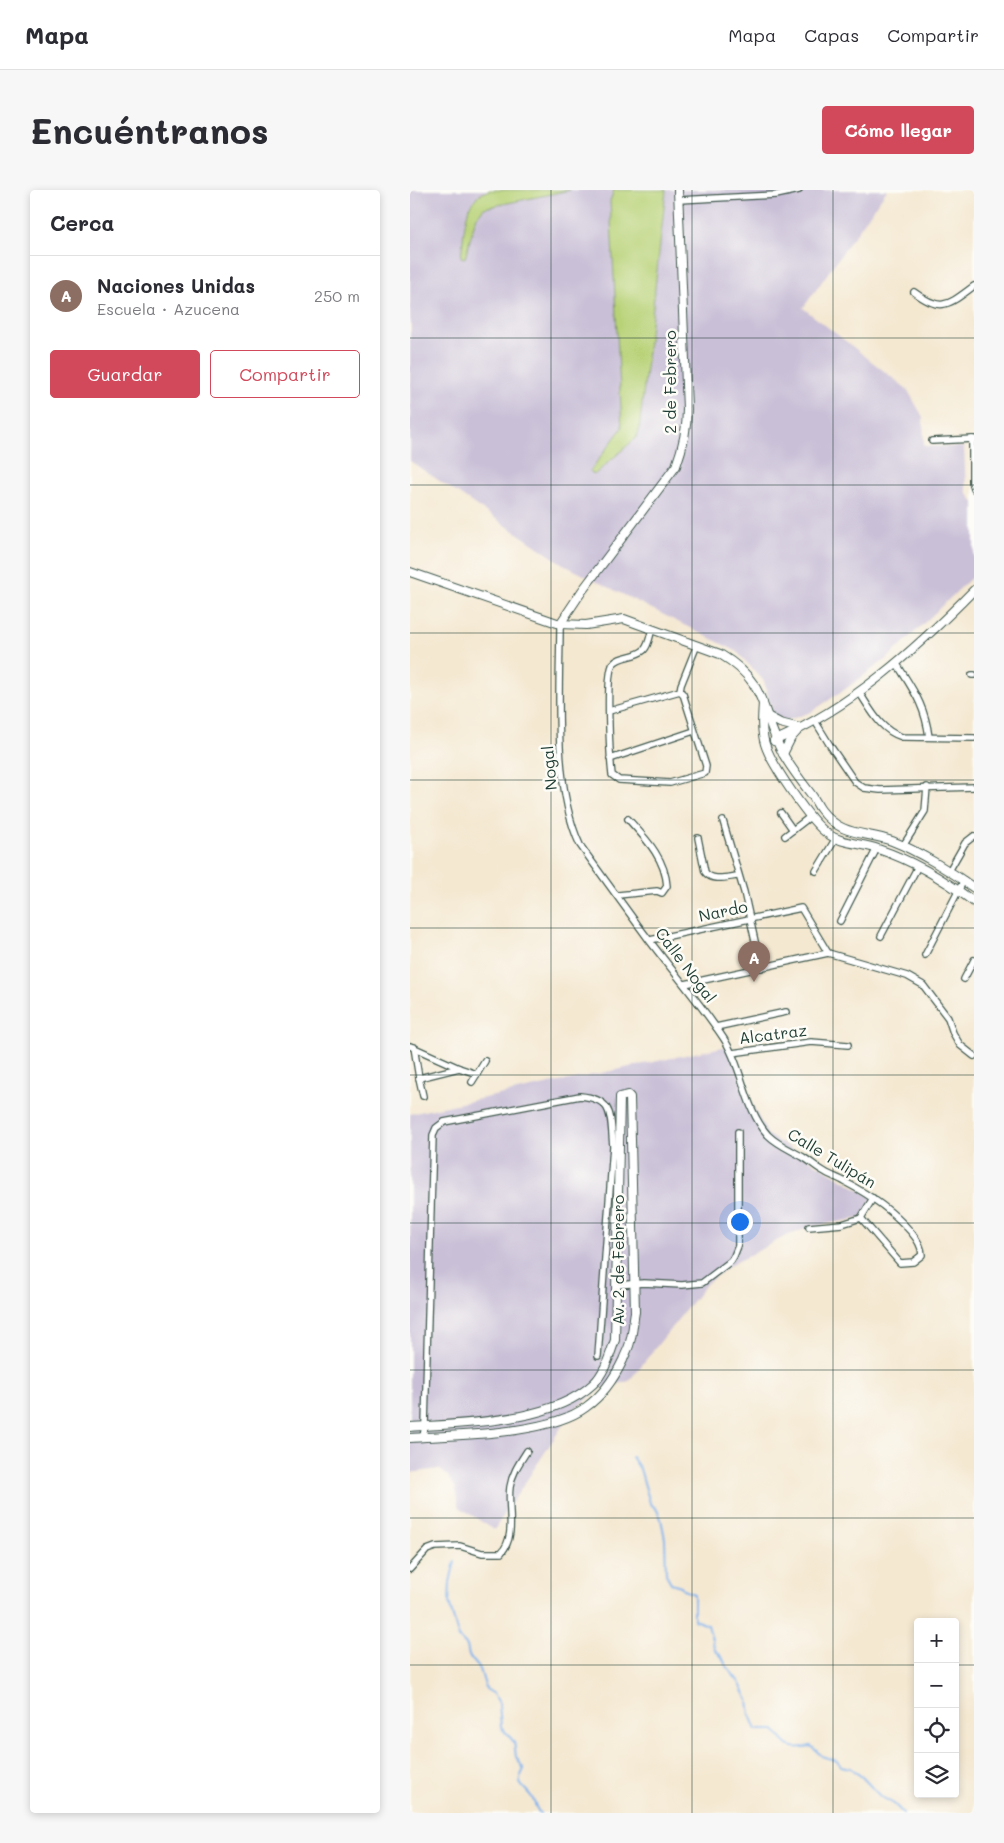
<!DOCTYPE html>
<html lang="es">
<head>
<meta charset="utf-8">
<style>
  :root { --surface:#fff; --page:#f7f7f7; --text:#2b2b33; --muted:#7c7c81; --line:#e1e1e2; --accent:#d1495b }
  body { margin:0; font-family:Mali,sans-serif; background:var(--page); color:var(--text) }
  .controls { position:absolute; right:15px; bottom:15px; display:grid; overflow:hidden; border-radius:5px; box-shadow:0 2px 8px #0003 }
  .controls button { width:45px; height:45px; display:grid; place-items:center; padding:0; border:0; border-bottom:1px solid var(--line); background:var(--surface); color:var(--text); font:25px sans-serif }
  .you { position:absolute; left:329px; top:1031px; width:18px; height:18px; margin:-12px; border:4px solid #fff; border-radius:50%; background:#1a73e8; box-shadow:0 0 0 8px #1a73e833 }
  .badge { display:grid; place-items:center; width:32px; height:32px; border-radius:50%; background:var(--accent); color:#fff; font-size:16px; font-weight:700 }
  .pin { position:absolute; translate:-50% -41px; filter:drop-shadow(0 1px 2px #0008) }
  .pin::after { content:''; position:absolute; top:26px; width:18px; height:15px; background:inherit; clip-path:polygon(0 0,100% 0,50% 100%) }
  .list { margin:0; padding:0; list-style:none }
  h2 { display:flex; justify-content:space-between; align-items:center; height:65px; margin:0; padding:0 20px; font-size:21px }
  h2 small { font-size:16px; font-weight:400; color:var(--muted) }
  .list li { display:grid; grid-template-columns:32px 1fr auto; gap:15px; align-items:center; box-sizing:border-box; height:80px; padding:0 20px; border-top:1px solid var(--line) }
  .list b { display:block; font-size:19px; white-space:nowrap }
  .list p { margin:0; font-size:16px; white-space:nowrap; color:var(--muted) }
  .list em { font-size:16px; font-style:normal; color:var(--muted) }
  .actions { display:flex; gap:10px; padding:15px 20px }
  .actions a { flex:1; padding:11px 0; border:1px solid var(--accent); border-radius:5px; text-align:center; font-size:18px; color:var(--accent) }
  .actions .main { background:var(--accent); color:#fff }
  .icon { flex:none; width:28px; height:28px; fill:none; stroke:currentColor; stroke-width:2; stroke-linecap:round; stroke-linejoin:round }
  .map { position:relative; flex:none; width:564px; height:1623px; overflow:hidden; border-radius:5px }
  header { display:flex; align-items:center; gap:30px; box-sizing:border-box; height:70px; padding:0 25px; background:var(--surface); border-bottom:1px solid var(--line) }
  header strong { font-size:24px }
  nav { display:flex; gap:28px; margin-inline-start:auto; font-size:18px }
  .intro { display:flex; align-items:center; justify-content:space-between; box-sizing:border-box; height:120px; padding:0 30px }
  h1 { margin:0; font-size:35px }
  .button { padding:12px 22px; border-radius:5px; background:var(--accent); color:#fff; font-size:18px; font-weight:700 }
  main { display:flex; gap:30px; padding:0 30px }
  aside { flex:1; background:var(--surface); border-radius:5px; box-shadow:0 2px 8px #0003 }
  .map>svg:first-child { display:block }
  .industrial { fill:#c9bfd7 }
  .green { fill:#b8d277; stroke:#6c8856 }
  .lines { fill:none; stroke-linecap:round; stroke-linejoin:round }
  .stream { stroke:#81b3ed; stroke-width:2 }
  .street-casing { stroke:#3f574c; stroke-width:8 }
  .secondary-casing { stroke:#3f574c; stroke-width:10 }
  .street { stroke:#fff; stroke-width:5.5 }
  .secondary { stroke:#fff; stroke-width:8 }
  .grid { fill:none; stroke:#1f3d34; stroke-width:1; stroke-opacity:0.55 }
  .labels { text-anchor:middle; stroke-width:5; stroke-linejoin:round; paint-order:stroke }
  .street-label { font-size:16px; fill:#1f3d34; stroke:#fdfcf7 }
</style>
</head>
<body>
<header>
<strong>Mapa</strong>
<nav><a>Mapa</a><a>Capas</a><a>Compartir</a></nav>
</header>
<div class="intro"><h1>Encuéntranos</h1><a class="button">Cómo llegar</a></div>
<main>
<aside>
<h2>Cerca<small></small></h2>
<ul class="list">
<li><span class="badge" style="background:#8d6e63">A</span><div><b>Naciones Unidas</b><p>Escuela · Azucena</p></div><em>250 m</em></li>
</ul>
<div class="actions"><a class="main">Guardar</a><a>Compartir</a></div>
</aside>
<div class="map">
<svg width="564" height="1623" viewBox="0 0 564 1623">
  <rect width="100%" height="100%" fill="#fdfcf7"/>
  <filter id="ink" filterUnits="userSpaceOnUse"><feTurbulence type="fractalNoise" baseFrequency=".02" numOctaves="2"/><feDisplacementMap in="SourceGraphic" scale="10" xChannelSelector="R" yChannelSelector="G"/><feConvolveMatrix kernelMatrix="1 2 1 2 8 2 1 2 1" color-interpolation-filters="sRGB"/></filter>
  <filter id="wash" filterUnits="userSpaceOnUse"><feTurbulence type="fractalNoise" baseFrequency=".0096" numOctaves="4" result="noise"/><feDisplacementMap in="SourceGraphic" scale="20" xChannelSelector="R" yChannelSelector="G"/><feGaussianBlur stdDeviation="1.12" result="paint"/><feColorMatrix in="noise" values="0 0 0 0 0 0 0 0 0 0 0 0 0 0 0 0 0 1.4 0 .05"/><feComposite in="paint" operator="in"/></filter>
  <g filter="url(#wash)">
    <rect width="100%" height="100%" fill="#f4e8d1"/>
    <g class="industrial">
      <polygon points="0,0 477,0 393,118 497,199 513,227 514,256 554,257 556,301 564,313 564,385 479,467 434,500 401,522 375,531 363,525 354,491 326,461 156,376 0,271 0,143 2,135 0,133"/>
      <polygon points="318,856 335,901 358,945 463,1008 451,1028 399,1037 374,1047 321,1075 297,1093 219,1191 191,1198 162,1221 84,1340 48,1316 48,1309 45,1297 38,1286 29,1279 0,1283 0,924"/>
    </g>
    <g class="green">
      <path d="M80,0H160L74,18L66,28L55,68L51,67C54,49 53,21 66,8C70,4 75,2 80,0Z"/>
      <polygon points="204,0 256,0 229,241 226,248 184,285 180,281 212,238 200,11"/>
    </g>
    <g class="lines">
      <g class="stream">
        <path d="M222,1267L230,1279L240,1313L247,1320L251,1329L255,1349L256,1384L261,1393L271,1396L274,1400L284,1404V1430L298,1435L305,1460L312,1467L316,1476L329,1492L338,1510L340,1525L346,1540H365C377,1557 379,1560 401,1556L412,1566L427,1571L431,1576L440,1578L452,1587L470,1606L484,1614L493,1623"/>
        <path d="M45,1371L40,1392L39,1413L49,1448L57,1456L59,1466L70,1479L76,1499L84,1504L89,1513L91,1537L104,1552L106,1567L114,1579C105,1596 112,1594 121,1606C125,1612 125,1618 130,1623"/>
      </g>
    </g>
  </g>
  <g filter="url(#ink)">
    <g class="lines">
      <g class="street-casing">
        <g id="street">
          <polyline points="269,10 366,5 389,0"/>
          <path d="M504,102C532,123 538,115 564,96"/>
          <polyline points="562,249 562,292 564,299"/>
          <polyline points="522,251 564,249"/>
          <path d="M150,434C150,499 142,596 170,655C193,687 216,719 239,750C264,783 291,814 314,849C333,878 334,918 358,945C368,955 381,960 393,967C401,972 407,978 415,982C421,986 429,988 435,992C460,1005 483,1021 501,1042C507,1049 512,1056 512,1065L503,1072L490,1073L451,1028"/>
          <path d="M242,439C240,445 239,455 234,460C225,468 210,465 203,474C195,484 200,568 202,585L209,590L260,593L295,583L296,576L273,504L270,501"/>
          <path d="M487,474C503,500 515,515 519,547"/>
          <polyline points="562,485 564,485"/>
          <polyline points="270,501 271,495 287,455"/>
          <path d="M449,502C461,520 470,540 492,547L564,548"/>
          <polyline points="199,521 270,501"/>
          <polyline points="405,531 421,557 445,592 454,598 470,600 564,597"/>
          <polyline points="200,569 284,541"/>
          <polyline points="371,623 383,640"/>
          <polyline points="313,631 334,702 351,778"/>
          <polyline points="375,646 401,626"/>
          <path d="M288,648L295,682C302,692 317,687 328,686"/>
          <polyline points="493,656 515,621 517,597"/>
          <polyline points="406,681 426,648"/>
          <polyline points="539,681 555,653 564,646"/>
          <path d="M208,705L247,701L252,703L257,696C255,668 236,649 218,629"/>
          <polyline points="430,731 467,658"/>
          <polyline points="471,746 508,676"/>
          <polyline points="240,750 391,718 418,763"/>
          <polyline points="515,765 554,690"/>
          <polyline points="554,789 564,770"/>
          <polyline points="275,794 418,763 497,786 513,795 538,828 543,843 550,855 564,866"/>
          <polyline points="306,837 376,822"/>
          <polyline points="0,856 49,878 67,884 75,871"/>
          <polyline points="4,857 9,888 49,878"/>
          <polyline points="322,863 401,852 438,855"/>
          <polyline points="9,888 13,906"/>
          <polyline points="62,892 67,884"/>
          <polyline points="399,1037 432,1034 451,1028 463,1008"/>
          <polyline points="206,1095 234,1093 272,1095 292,1093 321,1071 324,1066 328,1056 328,942"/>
          <path d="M13,1247L15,1236L16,1199L23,945L26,938L34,932L170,906C205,909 200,927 203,956L188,1166"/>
          <path d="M0,1379L17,1360L25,1357L50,1356L72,1363H91C107,1346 97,1318 100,1297C102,1283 110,1272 117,1261"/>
        </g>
      </g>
      <g class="secondary-casing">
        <g id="secondary">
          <path d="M0,382L150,434L176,435L214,429L310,464C359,493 350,521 373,564C381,578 391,591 401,604C405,609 407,615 411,620C432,647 453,641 482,651C508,661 542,682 564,698"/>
          <path d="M150,434L172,401L266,276C273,257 277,239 277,219L268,0"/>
          <path d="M353,513C352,527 351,541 355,554C361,574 401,633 418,644C432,654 452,653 468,659C504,671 535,690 564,712"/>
          <polyline points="359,527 370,533 390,538 381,548 373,564"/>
          <path d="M364,551C442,517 505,460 564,400"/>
          <path d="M0,1237C55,1233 141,1233 183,1194C195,1183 200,1164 205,1150L210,907L218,905L220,907L225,1122C223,1132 223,1142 220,1152C219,1158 215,1164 213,1170C204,1189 193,1205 176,1217C139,1245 46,1245 0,1248"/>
        </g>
      </g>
      <use href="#street" class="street"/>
      <use href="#secondary" class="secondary"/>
    </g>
  </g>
  <path class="grid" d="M141,0V1623M282,0V1623M423,0V1623M0,148H564M0,295H564M0,443H564M0,590H564M0,738H564M0,885H564M0,1033H564M0,1180H564M0,1328H564M0,1475H508M545,1475H564"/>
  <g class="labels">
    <g class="street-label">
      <text transform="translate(260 192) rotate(-90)" y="6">2 de Febrero</text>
      <text transform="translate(139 578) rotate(-95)" y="6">Nogal</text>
      <text transform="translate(313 721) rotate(-12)" y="6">Nardo</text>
      <text transform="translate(276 775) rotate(53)" y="6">Calle Nogal</text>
      <text transform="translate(363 844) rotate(-7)" y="6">Alcatraz</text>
      <text transform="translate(422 968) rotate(31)" y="6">Calle Tulipán</text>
      <text transform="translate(208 1070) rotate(-90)" y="6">Av. 2 de Febrero</text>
    </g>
  </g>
</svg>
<div class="controls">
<button>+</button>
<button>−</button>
<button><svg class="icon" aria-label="locate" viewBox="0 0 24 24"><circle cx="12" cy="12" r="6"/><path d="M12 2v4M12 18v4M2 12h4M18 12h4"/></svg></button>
<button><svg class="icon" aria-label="layers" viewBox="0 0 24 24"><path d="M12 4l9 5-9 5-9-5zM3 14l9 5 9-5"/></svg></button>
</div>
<div class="you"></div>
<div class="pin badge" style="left:344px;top:792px;background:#8d6e63">A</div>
</div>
</main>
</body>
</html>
